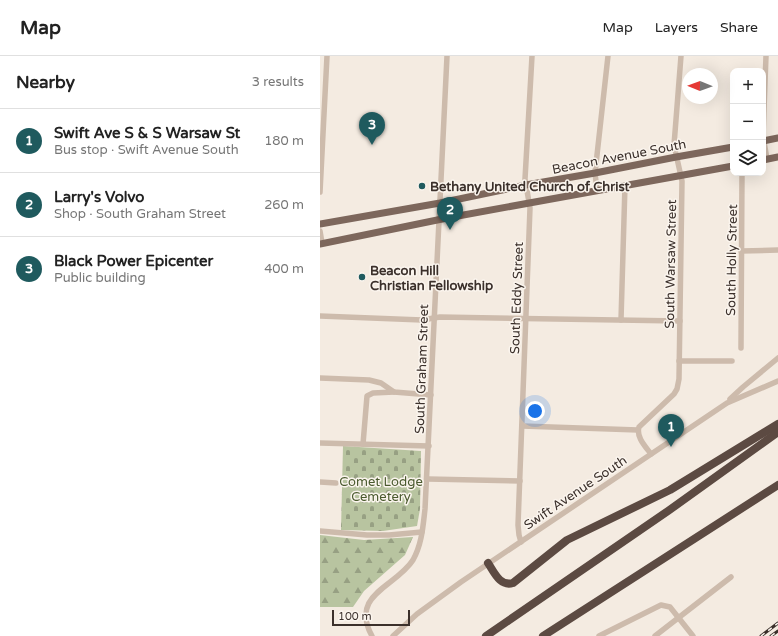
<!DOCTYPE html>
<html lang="en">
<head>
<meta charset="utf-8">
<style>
  :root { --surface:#fff; --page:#f2f2f2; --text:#222; --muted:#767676; --line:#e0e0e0; --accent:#1f5a5e }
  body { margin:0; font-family:"Varela Round",sans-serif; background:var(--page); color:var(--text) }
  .controls { position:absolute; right:12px; top:12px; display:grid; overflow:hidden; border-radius:8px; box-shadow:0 4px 16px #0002 }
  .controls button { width:36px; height:36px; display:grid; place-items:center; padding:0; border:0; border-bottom:1px solid var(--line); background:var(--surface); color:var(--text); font:20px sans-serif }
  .compass { position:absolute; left:362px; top:12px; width:36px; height:36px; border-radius:50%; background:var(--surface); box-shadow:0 4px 16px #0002; rotate:271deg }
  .scale { position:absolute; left:12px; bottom:10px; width:78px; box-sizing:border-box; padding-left:4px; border:2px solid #3b302b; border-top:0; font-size:11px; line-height:14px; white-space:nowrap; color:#3b302b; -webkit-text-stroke:3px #fbf5ee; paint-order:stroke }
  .you { position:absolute; left:215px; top:355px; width:14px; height:14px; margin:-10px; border:3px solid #fff; border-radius:50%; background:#1a73e8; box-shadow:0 0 0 6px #1a73e833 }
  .badge { display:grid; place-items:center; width:26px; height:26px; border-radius:50%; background:var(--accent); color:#fff; font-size:13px; font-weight:700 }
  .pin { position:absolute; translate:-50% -33px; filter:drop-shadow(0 1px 2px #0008) }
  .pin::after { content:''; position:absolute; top:21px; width:14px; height:12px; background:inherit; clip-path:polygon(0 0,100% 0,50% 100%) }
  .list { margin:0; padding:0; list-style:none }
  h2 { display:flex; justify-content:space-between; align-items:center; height:52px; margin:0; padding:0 16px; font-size:17px }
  h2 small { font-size:13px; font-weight:400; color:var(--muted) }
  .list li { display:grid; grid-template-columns:26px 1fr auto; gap:12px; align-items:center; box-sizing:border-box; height:64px; padding:0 16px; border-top:1px solid var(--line) }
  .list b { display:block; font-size:15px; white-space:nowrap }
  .list p { margin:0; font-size:13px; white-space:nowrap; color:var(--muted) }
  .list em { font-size:13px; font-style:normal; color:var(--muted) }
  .icon { flex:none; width:22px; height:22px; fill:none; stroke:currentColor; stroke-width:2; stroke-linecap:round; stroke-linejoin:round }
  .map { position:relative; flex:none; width:458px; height:580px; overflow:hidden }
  header { display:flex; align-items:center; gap:24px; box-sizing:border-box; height:56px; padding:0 20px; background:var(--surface); border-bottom:1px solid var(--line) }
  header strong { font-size:19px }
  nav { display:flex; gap:22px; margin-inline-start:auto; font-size:14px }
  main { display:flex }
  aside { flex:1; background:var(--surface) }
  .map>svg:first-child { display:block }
  .forest { fill:url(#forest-firs) }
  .cemetery { fill:url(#cemetery-stones) }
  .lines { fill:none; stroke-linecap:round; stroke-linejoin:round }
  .minor { stroke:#cdbbac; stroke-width:5.5 }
  .major { stroke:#7d675c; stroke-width:7 }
  .highway { stroke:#5c4a42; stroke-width:8 }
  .rail-casing { stroke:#3b302b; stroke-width:3 }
  .rail { stroke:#fbf5ee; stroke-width:1.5; stroke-dasharray:4.5; stroke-linecap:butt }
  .poi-dot { fill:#1f5a5e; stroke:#fbf5ee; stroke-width:1.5 }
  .labels { text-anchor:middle; stroke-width:3; stroke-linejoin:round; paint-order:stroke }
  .street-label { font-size:13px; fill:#3b302b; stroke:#fbf5ee }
  .poi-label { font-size:13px; font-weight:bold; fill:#3b302b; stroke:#fbf5ee; text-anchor:start }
  .park-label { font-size:13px; fill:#4a5a2e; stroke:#fbf5ee }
</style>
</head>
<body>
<header>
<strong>Map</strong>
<nav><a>Map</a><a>Layers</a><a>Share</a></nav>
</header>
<main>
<aside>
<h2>Nearby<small>3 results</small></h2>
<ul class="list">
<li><span class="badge">1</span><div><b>Swift Ave S &amp; S Warsaw St</b><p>Bus stop · Swift Avenue South</p></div><em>180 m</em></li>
<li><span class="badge">2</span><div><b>Larry's Volvo</b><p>Shop · South Graham Street</p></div><em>260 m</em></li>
<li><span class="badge">3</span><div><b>Black Power Epicenter</b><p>Public building</p></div><em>400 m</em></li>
</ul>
</aside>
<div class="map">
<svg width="458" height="580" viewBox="0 0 458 580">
  <defs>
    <pattern id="forest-firs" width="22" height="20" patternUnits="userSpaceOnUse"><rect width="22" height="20" fill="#b8c4a0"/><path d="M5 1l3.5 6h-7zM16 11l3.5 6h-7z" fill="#97a083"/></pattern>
    <pattern id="cemetery-stones" width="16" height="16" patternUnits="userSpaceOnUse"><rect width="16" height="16" fill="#b8c4a0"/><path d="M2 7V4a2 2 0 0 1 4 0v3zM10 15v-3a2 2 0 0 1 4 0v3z" fill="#97a083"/></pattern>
  </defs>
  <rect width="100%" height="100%" fill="#f4ebe1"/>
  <polygon class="forest" points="0,479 44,484 93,481 85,499 44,535 33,551 0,551"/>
  <polygon class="cemetery" points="23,390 101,395 100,453 97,470 63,475 21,474"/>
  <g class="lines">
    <g class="minor">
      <polyline points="446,0 443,80 447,103"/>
      <polyline points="277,134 275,117 288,0"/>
      <polyline points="0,136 7,0"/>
      <polyline points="0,175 2,187"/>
      <polyline points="421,195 458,194"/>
      <polyline points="0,260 102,264 120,261 360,265"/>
      <polyline points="301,264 305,129"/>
      <polyline points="421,292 422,117"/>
      <polyline points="359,305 412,305"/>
      <polyline points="0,322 49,324 61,327 74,336 111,339"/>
      <polyline points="410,343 423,331 458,302"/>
      <polyline points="202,370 318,374"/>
      <polyline points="0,387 109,390"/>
      <polyline points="43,388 47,340 53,337 74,336"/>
      <path d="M331,398C325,390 316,381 319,371L354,338L357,333L359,323L362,125L354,89L361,0"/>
      <polyline points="108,423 200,425"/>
      <polyline points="0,426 16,427"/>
      <polyline points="0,475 47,479 69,479 102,476"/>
      <polyline points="201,486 199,479 198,469 210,152 205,123 212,0"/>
      <path d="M52,580C29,538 76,531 93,504C102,488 103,470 105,453L127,0"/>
      <polyline points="73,580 97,558 141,526 407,347 458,325"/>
      <polyline points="279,580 341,549 350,551 373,580"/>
      <polyline points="335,580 411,521"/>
    </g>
    <g class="major">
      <polyline points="443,85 458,82"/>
      <polyline points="443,104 458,101"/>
      <polyline points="0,168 120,147 206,129 275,117 356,101 413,91"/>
      <polyline points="0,188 127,162 413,110"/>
    </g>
    <g class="highway">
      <path d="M168,507C174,516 180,531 193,527L247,484L350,434L458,368"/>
      <polyline points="166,580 348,455 458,376"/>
      <polyline points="223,580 458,429"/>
    </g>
    <g class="rail-casing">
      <g id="rail">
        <polyline points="441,580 458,567"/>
        <polyline points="451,580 458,575"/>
      </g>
    </g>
    <use href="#rail" class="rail"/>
  </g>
  <g class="poi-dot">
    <circle cx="102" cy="130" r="4"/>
    <circle cx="42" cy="221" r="4"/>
  </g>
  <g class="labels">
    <g class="street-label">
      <text transform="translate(299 100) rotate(-11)" y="5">Beacon Avenue South</text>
      <text transform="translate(411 204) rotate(-89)" y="5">South Holly Street</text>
      <text transform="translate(350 208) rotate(-89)" y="5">South Warsaw Street</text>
      <text transform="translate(196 242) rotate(-88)" y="5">South Eddy Street</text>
      <text transform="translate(101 313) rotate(-88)" y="5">South Graham Street</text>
      <text transform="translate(255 436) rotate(-34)" y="5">Swift Avenue South</text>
    </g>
    <g class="poi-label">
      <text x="110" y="135">Bethany United Church of Christ</text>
      <text x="50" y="219">Beacon Hill<tspan x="50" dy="15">Christian Fellowship</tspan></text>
    </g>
    <g class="park-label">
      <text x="61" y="430">Comet Lodge<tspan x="61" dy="15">Cemetery</tspan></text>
    </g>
  </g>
</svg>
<div class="controls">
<button>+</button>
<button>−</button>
<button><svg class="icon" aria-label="layers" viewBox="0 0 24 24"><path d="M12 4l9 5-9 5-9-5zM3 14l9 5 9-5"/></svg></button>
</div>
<svg class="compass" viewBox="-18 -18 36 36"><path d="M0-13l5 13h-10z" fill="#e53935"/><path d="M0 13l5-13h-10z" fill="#767676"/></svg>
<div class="scale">100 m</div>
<div class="you"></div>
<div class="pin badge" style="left:351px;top:391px">1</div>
<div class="pin badge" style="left:130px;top:174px">2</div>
<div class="pin badge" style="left:52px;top:89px">3</div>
</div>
</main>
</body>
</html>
